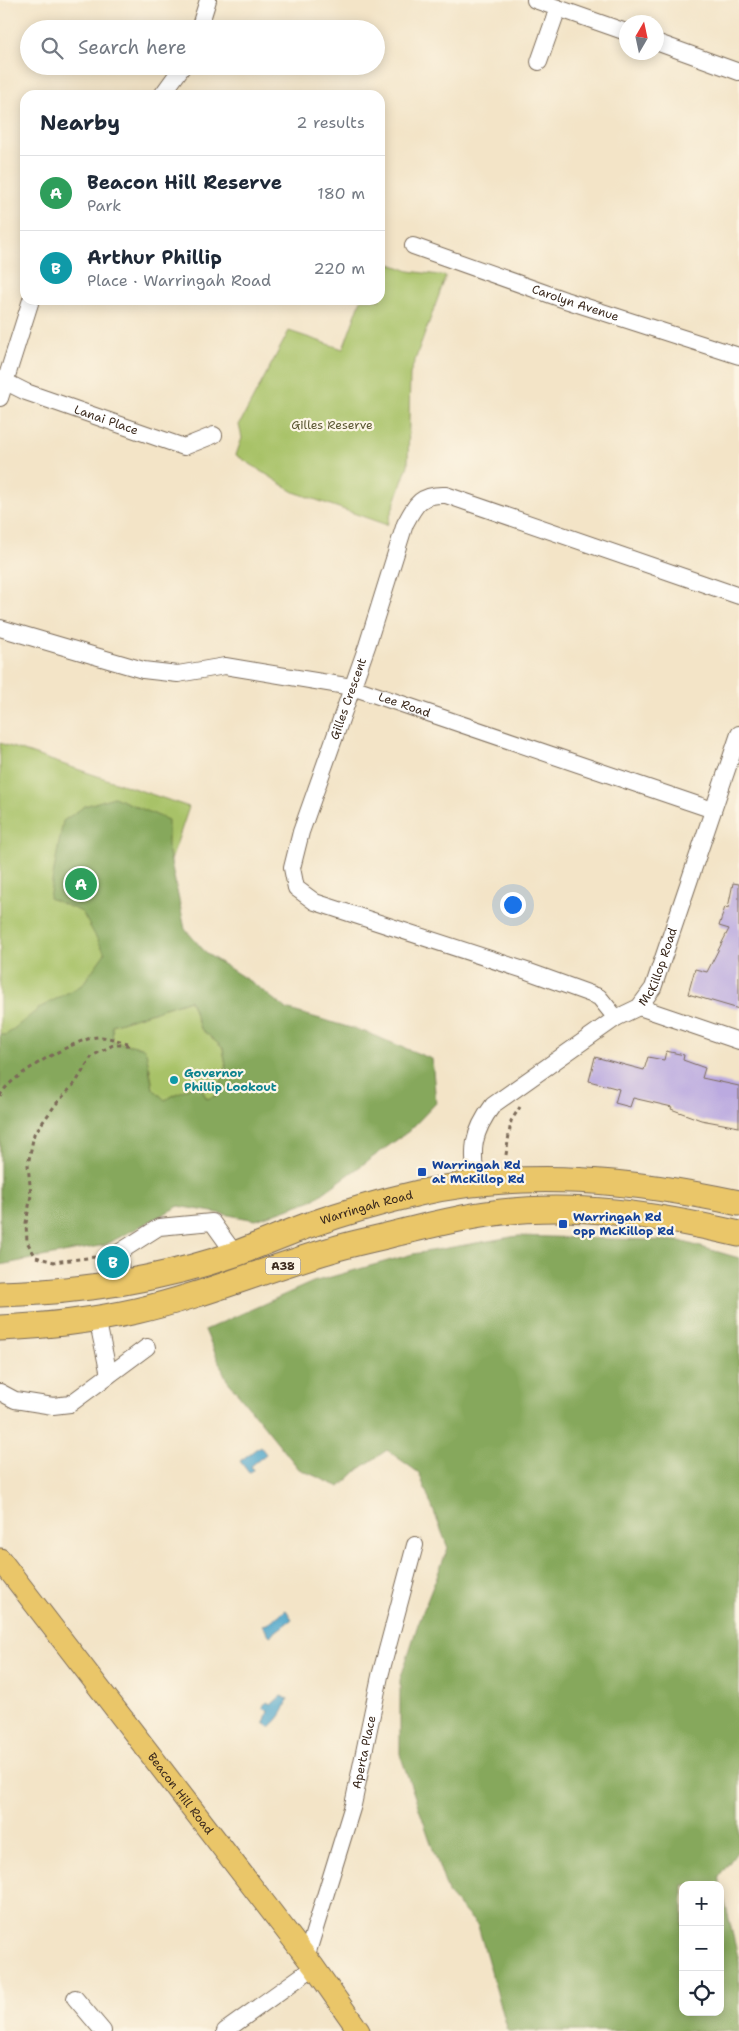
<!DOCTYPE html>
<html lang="en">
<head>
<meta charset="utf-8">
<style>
  :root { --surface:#fff; --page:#f6f6f7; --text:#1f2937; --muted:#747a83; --line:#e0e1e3; --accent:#0b8043 }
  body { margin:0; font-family:"Shantell Sans",sans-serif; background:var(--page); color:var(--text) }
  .controls { position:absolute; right:15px; bottom:15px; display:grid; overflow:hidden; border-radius:10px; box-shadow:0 2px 12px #0003 }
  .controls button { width:45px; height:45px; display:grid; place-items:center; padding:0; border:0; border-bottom:1px solid var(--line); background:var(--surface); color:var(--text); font:25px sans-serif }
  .compass { position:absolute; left:619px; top:15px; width:45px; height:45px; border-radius:50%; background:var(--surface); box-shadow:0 2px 12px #0003; rotate:9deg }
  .you { position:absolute; left:512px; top:904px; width:18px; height:18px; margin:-12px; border:4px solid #fff; border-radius:50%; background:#1a73e8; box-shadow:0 0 0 8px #1a73e833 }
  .badge { display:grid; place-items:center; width:32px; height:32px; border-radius:50%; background:var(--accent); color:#fff; font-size:16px; font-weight:700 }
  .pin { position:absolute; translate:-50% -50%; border:2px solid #fff; box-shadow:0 1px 5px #0006 }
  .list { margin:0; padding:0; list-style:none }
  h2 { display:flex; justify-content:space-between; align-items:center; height:65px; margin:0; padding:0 20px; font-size:21px }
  h2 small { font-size:16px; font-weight:400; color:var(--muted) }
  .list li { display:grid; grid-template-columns:32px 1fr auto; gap:15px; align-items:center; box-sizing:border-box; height:75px; padding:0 20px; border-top:1px solid var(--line) }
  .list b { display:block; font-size:19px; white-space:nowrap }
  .list p { margin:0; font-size:16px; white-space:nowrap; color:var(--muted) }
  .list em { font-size:16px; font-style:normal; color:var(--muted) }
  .icon { flex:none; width:28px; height:28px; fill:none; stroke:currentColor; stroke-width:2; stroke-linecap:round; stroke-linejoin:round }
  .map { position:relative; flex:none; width:739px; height:2031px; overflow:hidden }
  .search { position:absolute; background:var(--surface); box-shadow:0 2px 12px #0003; left:20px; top:20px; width:365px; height:55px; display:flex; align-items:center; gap:12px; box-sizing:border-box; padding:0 18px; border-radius:28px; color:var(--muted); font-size:19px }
  .panel { position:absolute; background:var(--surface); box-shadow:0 2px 12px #0003; left:20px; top:90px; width:365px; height:215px; border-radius:15px }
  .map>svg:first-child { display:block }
  .green { fill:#a8c268; stroke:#727643 }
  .forest { fill:#86a85c; stroke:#60693d; fill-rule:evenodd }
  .water { fill:#4da6ca; stroke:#446874 }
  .building { fill:#bbaae0 }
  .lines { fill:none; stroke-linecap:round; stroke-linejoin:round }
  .minor-casing { stroke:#7b6b59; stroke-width:18 }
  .major-casing { stroke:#7b6b59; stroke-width:23 }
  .highway-casing { stroke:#7b6b59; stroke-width:27 }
  .path { stroke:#7b6b59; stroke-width:3; stroke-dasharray:4 4; stroke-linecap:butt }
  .minor { stroke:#fff; stroke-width:16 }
  .major { stroke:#eac669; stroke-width:21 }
  .highway { stroke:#eac669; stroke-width:25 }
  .culture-dot { fill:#0f9aa8; stroke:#fcf5e5; stroke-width:2 }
  .transit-dot { fill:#1a4fb4; stroke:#fcf5e5; stroke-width:2 }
  .labels { text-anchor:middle; stroke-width:4.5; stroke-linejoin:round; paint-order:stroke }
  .shield { fill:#fcf5e5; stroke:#75675a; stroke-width:1 }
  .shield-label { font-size:11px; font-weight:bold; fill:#3b2a1e }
  .street-label { font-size:12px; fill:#3b2a1e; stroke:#fcf5e5 }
  .park-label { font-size:12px; fill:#5c5834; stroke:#fcf5e5 }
  .culture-label { font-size:12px; font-weight:bold; fill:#0d838f; stroke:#fcf5e5; text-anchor:start }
  .transit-label { font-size:12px; font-weight:bold; fill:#164399; stroke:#fcf5e5; text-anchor:start }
</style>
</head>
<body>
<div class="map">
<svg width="739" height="2031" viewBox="0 0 739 2031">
  <rect width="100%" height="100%" fill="#fcf5e5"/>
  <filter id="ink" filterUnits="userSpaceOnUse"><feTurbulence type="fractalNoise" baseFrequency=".02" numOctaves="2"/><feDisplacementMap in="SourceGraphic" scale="10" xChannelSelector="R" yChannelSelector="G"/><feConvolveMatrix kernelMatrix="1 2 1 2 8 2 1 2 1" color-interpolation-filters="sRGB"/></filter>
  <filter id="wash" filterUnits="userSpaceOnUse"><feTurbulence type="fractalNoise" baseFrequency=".0096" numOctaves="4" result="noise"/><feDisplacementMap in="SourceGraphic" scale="20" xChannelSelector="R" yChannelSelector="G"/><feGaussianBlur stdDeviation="1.12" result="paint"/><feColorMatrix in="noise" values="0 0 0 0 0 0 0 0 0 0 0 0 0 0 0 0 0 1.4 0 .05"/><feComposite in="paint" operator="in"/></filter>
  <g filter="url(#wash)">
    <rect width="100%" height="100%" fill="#f3e4c7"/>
    <g class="green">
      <polygon points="380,260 409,271 446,276 410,374 408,465 387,525 294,492 236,455 242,438 239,425 289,331 343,349 361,300 380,300"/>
      <polygon points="0,743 189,807 137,961 0,1153"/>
      <polygon points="190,1000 200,1028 223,1048 226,1066 218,1095 207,1099 198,1083 165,1100 153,1089 150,1069 142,1047 113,1042 112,1025"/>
    </g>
    <g class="forest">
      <path d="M114,797L168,820V848L185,929L207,954L254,984L286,1009L365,1032L432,1059L436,1103L409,1131L315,1199L256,1220L179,1206L105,1245L0,1265V1034L6,1035L41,1007L82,985L105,953L82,912L49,898L63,821L85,806ZM190,1000L200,1028L223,1048L226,1066L217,1095L207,1099L198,1083L165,1100L153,1089L146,1051L142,1047L113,1042L112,1025Z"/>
      <path d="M517,1236L680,1241L739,1258V1849L719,1877L739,1961V2031H508L478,1926L449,1895L400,1754V1680L418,1624L448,1548L419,1473L387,1450L358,1470L340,1487L299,1469L227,1380L205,1330L313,1282L413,1254ZM683,1885H720V2012H683Z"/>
    </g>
    <g class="water">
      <polygon points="260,1446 266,1454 251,1466 253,1470 249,1473 240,1461"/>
      <polygon points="286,1610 292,1619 270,1636 262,1625 267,1624"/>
      <path d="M281,1696L288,1699C284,1712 280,1718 270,1727L264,1723L268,1711L263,1708L267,1702L272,1704Z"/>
    </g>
    <g id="blocks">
      <g class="building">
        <polygon points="733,883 739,884 739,1009 688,994 695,969 707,972 729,929 719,926 725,907 728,908"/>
        <polygon points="666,1051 684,1055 683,1060 705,1068 702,1078 739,1086 739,1127 701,1120 671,1109 672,1107 633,1098 630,1107 615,1103 619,1089 589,1081 595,1057 644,1070 648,1057 664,1060"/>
      </g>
    </g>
  </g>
  <g filter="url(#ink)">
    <use href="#blocks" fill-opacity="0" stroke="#7b6b59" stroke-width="1"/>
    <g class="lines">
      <g class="minor-casing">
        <g id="minor">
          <polyline points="535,0 626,32"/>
          <polyline points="199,29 208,0"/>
          <polyline points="656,42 739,72"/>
          <polyline points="539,62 558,8"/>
          <polyline points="162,95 183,66"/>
          <path id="s1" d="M413,246L565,300L739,356"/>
          <path id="s2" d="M0,379L26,392L184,447L214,435"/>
          <polyline points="0,398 31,300"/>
          <path id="s3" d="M0,628L143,670L178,674L225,666L352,687L713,810"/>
          <polyline points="639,1007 739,1041"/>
          <path id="s4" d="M616,1018L599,997L527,971L315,902L296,888L292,868L301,832L367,646L405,524C416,503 421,494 446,495L739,596"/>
          <path id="s5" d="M477,1184C471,1150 472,1133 493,1105L616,1018L639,1007L653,988L739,734"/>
          <polyline points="123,1283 118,1253 159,1227 212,1222 235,1254"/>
          <polyline points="97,1318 109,1375"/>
          <polyline points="0,1392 15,1400 53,1406 70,1404 147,1347"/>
          <path id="s6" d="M306,1958L353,1805L380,1676L415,1545"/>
          <polyline points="75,1998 103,2031"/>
          <polyline points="225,2031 314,1967"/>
        </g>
      </g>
      <g class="major-casing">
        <g id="major">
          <path id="s7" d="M0,1559L314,1967L359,2031"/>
        </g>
      </g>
      <g class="highway-casing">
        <g id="highway">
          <path id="s8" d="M0,1294C80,1292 159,1280 235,1254C259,1245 282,1235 306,1226C343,1213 380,1202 419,1193C526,1169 633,1180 739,1203"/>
          <path d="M0,1328C46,1326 91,1321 136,1311C202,1296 266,1269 331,1250C353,1243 376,1239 398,1233C427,1226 457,1218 487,1214C571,1201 657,1215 739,1234"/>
        </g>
      </g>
      <g class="path">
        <path d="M0,1096C8,1076 76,1039 97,1037C106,1036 119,1041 128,1043"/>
        <polyline points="506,1155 511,1121 520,1107"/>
        <polyline points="103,1256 54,1262 36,1257 27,1242 26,1223 31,1195 28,1165 34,1134 56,1104 76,1082 92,1056 113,1045 133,1045"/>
      </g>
      <use href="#minor" class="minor"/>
      <use href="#major" class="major"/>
      <use href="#highway" class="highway"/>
    </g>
  </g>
  <circle class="culture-dot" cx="174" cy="1080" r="5"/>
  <g class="transit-dot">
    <rect x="417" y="1167" width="10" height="10" rx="2.5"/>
    <rect x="558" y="1219" width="10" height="10" rx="2.5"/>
  </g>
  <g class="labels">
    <rect class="shield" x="265.5" y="1257.5" width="35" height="17" rx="4"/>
    <g class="shield-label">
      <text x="283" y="1270">A38</text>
    </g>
    <g class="street-label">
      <text dy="4" stroke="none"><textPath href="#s1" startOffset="172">Carolyn Avenue</textPath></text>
      <text dy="4" stroke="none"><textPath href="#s2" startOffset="114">Lanai Place</textPath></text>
      <text dy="4" stroke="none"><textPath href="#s4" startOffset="549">Gilles Crescent</textPath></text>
      <text dy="4" stroke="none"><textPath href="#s3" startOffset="416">Lee Road</textPath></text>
      <text dy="4" stroke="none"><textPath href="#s5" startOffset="305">McKillop Road</textPath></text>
      <text dy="4" stroke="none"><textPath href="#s8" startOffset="379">Warringah Road</textPath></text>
      <text dy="4" stroke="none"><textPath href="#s6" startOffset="214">Aperta Place</textPath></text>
      <text dy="4" stroke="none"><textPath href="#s7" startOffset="296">Beacon Hill Road</textPath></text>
    </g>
    <g class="park-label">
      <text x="332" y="429">Gilles Reserve</text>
    </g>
    <g class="culture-label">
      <text x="184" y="1077">Governor<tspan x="184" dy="14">Phillip Lookout</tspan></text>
    </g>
    <g class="transit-label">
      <text x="432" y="1169">Warringah Rd<tspan x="432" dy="14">at McKillop Rd</tspan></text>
      <text x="573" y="1221">Warringah Rd<tspan x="573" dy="14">opp McKillop Rd</tspan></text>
    </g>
  </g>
</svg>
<div class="controls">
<button>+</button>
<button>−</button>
<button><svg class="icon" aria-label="locate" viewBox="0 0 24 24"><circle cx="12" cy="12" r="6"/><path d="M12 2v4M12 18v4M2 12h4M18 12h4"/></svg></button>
</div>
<svg class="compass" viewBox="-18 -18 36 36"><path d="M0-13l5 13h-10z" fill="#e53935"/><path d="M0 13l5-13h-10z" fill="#747a83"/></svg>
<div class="you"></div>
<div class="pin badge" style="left:81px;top:884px;background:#2e9e5b">A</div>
<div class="pin badge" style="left:113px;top:1262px;background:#0f9aa8">B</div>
<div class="search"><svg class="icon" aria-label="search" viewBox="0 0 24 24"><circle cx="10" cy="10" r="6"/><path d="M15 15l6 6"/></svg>Search here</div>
<section class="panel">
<h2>Nearby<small>2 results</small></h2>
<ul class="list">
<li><span class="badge" style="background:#2e9e5b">A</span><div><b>Beacon Hill Reserve</b><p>Park</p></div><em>180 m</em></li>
<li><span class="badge" style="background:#0f9aa8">B</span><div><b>Arthur Phillip</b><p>Place · Warringah Road</p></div><em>220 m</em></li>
</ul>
</section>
</div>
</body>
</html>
